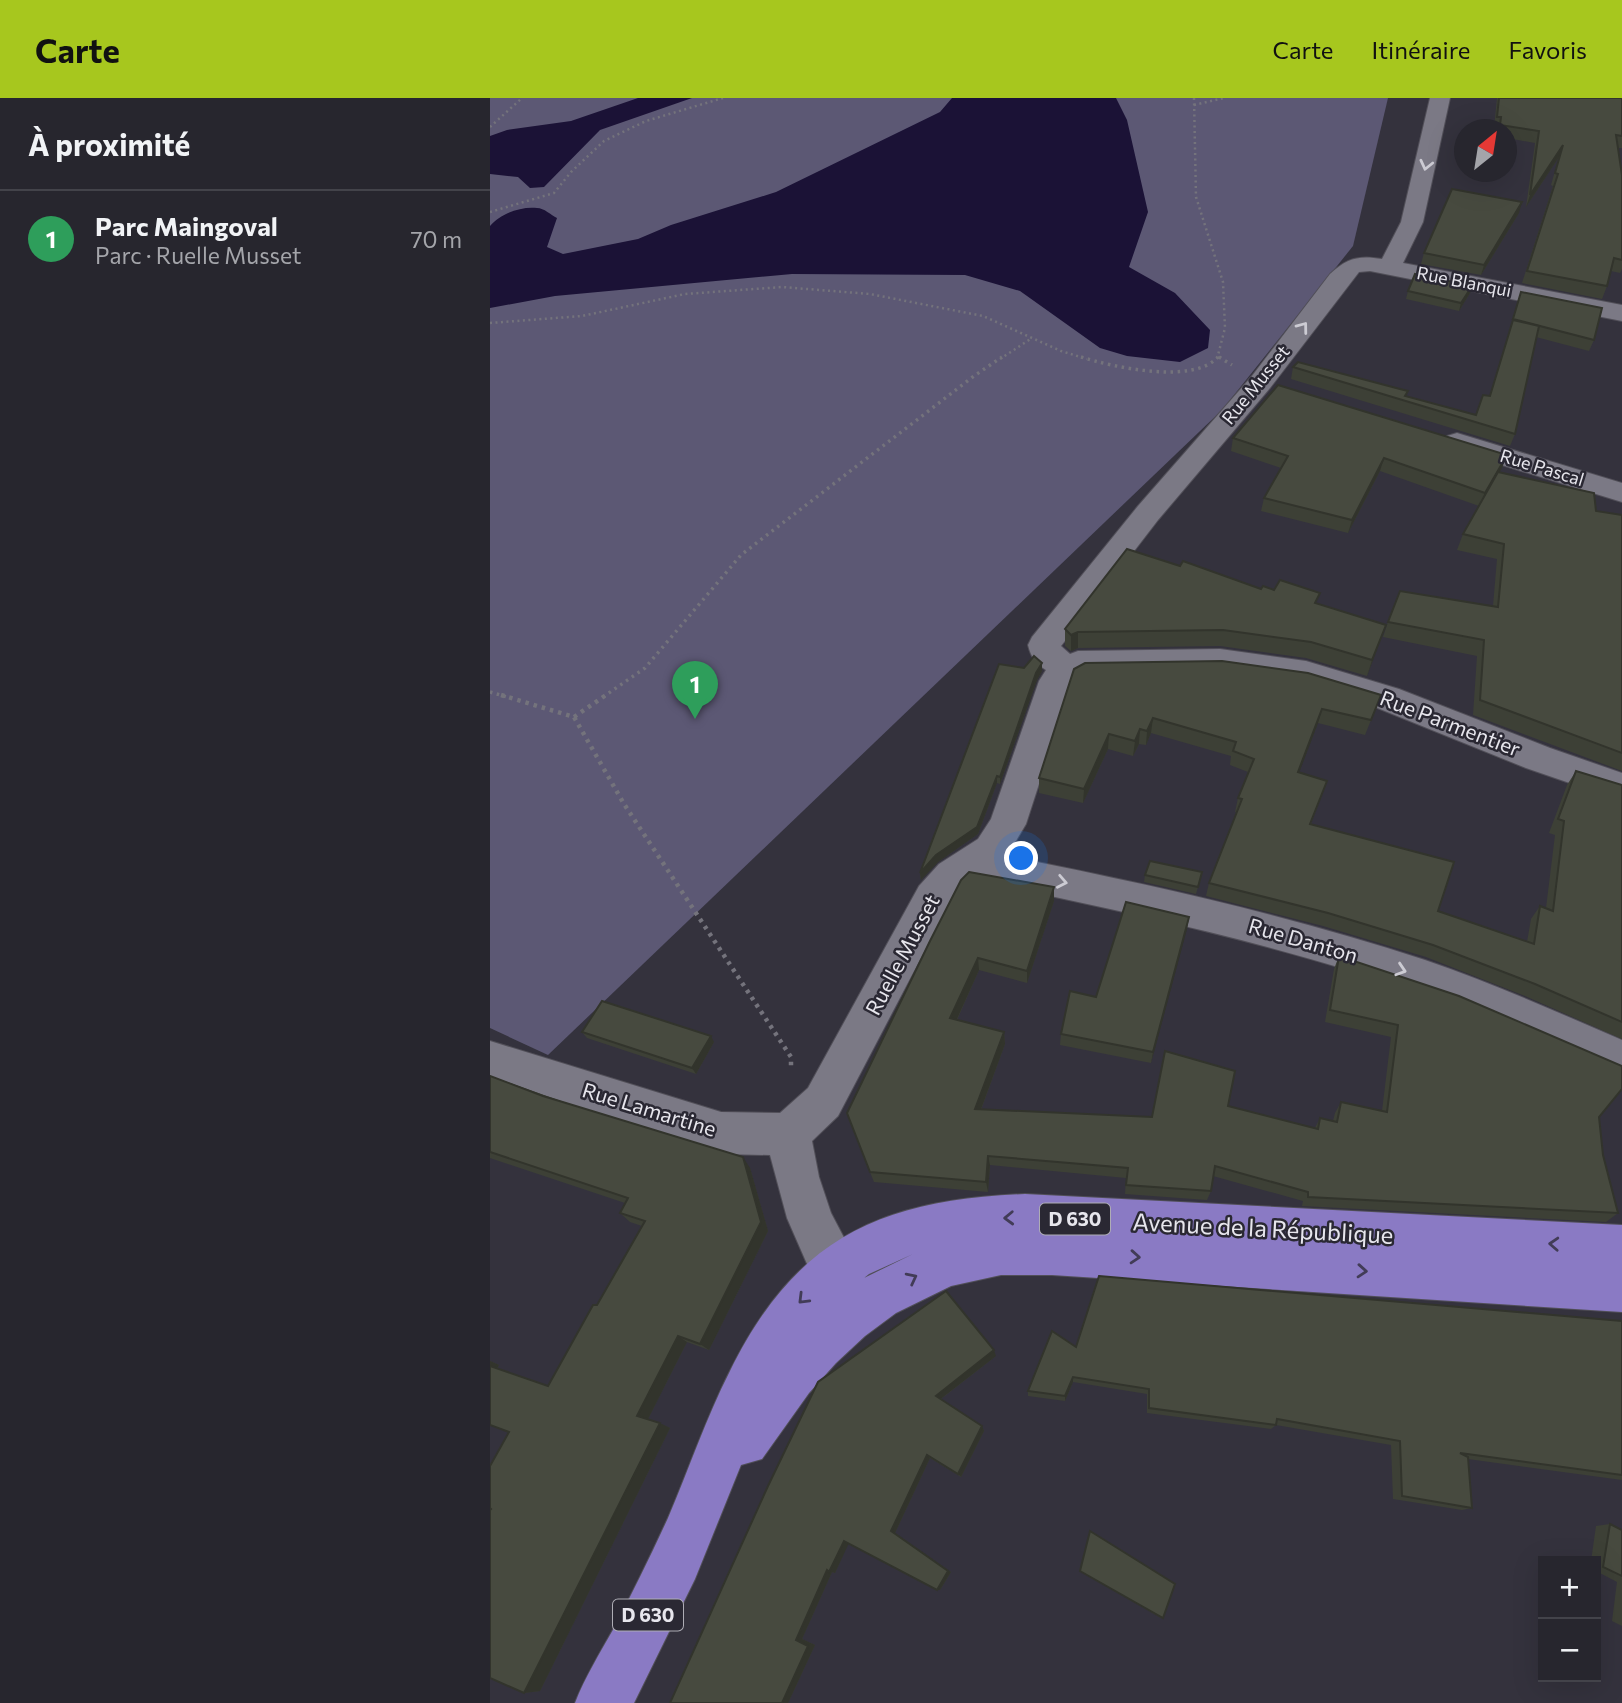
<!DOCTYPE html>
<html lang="fr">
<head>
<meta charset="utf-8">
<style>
  :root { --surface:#27262e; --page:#2f2e36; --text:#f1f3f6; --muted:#a4a5aa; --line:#43434a; --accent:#a7c71e }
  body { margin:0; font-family:Commissioner,sans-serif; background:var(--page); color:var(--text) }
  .controls { position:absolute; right:21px; bottom:21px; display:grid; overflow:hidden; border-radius:0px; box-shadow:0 7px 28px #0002 }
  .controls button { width:63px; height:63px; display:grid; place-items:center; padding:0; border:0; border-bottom:2px solid var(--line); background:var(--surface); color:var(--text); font:35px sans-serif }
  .compass { position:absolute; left:964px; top:21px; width:63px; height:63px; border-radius:50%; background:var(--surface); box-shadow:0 7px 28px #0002; rotate:30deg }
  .you { position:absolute; left:532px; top:761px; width:24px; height:24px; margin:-18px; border:5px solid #fff; border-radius:50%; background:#1a73e8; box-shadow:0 0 0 10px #1a73e833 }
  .badge { display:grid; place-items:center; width:46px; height:46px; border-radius:50%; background:var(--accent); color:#fff; font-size:23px; font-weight:700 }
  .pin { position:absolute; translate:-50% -58px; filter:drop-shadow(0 2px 4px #0008) }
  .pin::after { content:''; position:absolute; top:37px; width:24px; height:21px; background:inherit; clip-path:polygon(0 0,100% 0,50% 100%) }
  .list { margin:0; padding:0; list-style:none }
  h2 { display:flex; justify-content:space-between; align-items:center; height:91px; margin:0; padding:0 28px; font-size:30px }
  h2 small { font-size:23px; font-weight:400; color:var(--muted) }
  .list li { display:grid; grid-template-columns:46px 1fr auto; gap:21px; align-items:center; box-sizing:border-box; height:98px; padding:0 28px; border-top:2px solid var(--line) }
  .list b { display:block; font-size:26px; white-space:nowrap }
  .list p { margin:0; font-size:23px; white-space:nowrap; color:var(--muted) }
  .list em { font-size:23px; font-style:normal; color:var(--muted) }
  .map { position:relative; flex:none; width:1132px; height:1605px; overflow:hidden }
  header { display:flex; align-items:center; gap:42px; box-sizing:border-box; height:98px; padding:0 35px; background:var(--accent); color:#111 }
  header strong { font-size:33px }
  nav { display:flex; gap:38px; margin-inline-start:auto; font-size:24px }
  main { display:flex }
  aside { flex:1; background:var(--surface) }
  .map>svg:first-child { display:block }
  .green { fill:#5c5874 }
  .water { fill:#1b1236 }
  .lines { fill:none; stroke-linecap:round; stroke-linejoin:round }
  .minor-casing { stroke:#514f58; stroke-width:2 }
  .primary-casing { stroke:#514f58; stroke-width:2 }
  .path-far2 { stroke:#74737c; stroke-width:2.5; stroke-dasharray:2 3.5; stroke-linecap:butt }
  .path-far1 { stroke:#74737c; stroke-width:3.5; stroke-dasharray:2.5 4.5; stroke-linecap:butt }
  .path { stroke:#74737c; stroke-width:4.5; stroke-dasharray:3.5 5; stroke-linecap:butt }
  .minor { fill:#7b7985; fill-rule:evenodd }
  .primary { fill:#8a7ac4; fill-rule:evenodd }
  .wall { fill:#3d4036 }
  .shaded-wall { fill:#32342c }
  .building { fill:#474a3f; stroke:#32342c; stroke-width:2 }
  .oneway { stroke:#cccbd3 }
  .oneway2 { stroke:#423c57 }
  .labels { text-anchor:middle; stroke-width:5; stroke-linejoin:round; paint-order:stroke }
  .far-street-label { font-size:18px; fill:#e7e6ed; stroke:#2a2833 }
  .shield { fill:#2a2833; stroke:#aeadb5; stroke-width:2 }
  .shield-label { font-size:19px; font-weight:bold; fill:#e7e6ed }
  .street-label { font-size:21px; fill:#e7e6ed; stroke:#2a2833 }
  .near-street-label { font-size:24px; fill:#e7e6ed; stroke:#2a2833 }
</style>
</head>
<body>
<header>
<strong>Carte</strong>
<nav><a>Carte</a><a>Itinéraire</a><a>Favoris</a></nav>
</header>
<main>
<aside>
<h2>À proximité<small></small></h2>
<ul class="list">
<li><span class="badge" style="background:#2e9e5b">1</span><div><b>Parc Maingoval</b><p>Parc · Ruelle Musset</p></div><em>70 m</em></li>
</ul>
</aside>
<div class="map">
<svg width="1132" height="1605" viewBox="0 0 1132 1605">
  <rect width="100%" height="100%" fill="#34323d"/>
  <polygon class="green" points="0,0 898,0 863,148 732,312 58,957 0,930"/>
  <g class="water">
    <polygon points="148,0 202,0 110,32 54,89 40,90 28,79 0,76 0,38 17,32 81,23"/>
    <path d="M462,0H626L637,22L658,114L639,169L685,195L720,232L718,250L690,264L637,258L610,250L530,193L475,177L302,176L65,198L0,210V128C10,116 31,108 47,110C54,110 61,117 67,120L57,149L73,156L148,141L181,127L286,94L450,14Z"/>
  </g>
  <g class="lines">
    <g class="minor-casing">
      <g id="minor">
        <path d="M940,0H960L933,124L913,165L1132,207V223L880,173L869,174L780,290L668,422L571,548L580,556L588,553L730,551L816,563L909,591L1060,650L1132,675V703L1036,670L885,609L815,587L730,575L594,577L582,584L536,726L517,758C658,786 799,817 935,862C1002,885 1067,914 1132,942V981C1066,956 1003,922 937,898C790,846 637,814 484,782L475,788L457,810L348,1018L322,1043L329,1079L341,1115L384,1197L377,1214L360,1221L343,1214L321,1175L297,1120L280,1057L231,1056L0,981V943L231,1014L290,1015L318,990L429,788L449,766L488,741L501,721L549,583L556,572C545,565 541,559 538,547L542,539L648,408L762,278L840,176C857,160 869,157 892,161L911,124Z"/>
        <polygon points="967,335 1132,385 1132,404 957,350 953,344 957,338"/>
      </g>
    </g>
    <g class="primary-casing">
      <path id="primary" d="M535,1096L1132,1127V1214L562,1177H511L461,1188L406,1215L375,1238L346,1265L319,1295L272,1361L251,1367L205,1481L144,1605H85C95,1579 110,1555 124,1530C143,1494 161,1457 178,1420C199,1371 216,1320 240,1273C306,1139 391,1102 535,1096ZM423,1156L374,1180L379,1176Z"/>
    </g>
    <g class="path-far2">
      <polyline points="704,0 706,99 733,184 735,230 727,261"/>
      <polyline points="704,7 734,0"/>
      <polyline points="0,29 32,0"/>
      <polyline points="0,114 64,95 81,74 114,43 156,23 233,0"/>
      <polyline points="0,225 92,218 195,196 292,189 380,196 493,218 571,253 597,261"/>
      <polyline points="728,259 732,261"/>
      <polyline points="510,261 542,240"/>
    </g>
    <g class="path-far1">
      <path d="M591,259C623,269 703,287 728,259"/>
      <polyline points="729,259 742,267"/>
      <polyline points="0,594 17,599"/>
      <polyline points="113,599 155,570 251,457 484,278 512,259"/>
    </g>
    <g class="path">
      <polyline points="11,597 84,619 134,706 301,959 301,972"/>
      <polyline points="84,619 116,597"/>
    </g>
    <use href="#minor" class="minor"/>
    <use href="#primary" class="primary"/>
  </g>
  <g class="wall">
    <polygon points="1007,0 1132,0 1132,50 1128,50 1132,77 1132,171 1130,175 1121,173 1117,188 1112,201 1032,185 1063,88 1061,87 1069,59 1036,109 1045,45 1017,40 1017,32 1004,30"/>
    <polygon points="1029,115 991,177 931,166 934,155"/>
    <polygon points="982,188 980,195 969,213 916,201 918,193"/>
    <polygon points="1031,194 1104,242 1099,253 1046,239 1025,336 1020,348 801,281 803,269 986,317 1000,298"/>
    <polygon points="743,340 1017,357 1009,374 1106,413 1132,417 1132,673 983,617 987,558 893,539 898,524 1003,508 1007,461 967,452 973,436 989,408 890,373 858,435 771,413 774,400 791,370 741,353"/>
    <polygon points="771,491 828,506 890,543 877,578 816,560 730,548 588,550 581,553 575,548 575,531"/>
    <polygon points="552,565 552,573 547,582 510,686 507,685 488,736 448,764 431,782 430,775"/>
    <polygon points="584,571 891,597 875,637 828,625 809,674 837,683 821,726 948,813 1037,844 1041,821 1050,808 1056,810 1065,737 1059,735 1077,687 1086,673 1132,687 1132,941 1035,898 936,859 833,828 716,798 719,785 747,714 745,714 748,700 758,674 740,667 741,658 661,635 656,647 649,646 643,658 618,651 593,705 549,695 549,680"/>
    <polygon points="712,774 706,796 654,784 655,777"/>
    <polygon points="564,789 564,803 537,885 489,872 467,922 514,934 515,946 491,1012 662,1019 738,1008 825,1030 830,1020 843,1023 845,1015 851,1004 892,1013 901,939 835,924 844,871 849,858 1132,968 1132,992 1109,1019 1113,1057 1128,1115 1116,1124 812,1108 813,1103 723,1078 721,1093 717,1102 635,1096 636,1080 500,1067 498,1094 384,1084 380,1074 440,843"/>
    <polygon points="699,819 661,965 570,947 571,936 606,899"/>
    <polygon points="92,934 224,944 206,976 97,940"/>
    <polygon points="0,978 260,1070 278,1133 219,1252 197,1244 158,1321 180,1330 50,1593 34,1595 19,1334 0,1263 9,1267 7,1271 58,1288 107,1207 152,1128 140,1124 130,1115 135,1105 0,1060"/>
    <polygon points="1132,1223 1132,1382 978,1361 982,1410 972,1412 903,1401 901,1347 786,1327 781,1331 657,1315 657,1296 583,1284 575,1303 538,1298 538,1293 586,1249"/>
    <polygon points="506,1258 451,1301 492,1328 494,1333 471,1379 440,1360 405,1435 461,1474 450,1492 358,1446 345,1475 342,1474 312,1541 325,1547 298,1605 278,1388"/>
    <polygon points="1120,1426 1132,1432 1132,1528 1122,1523 1127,1484 1106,1473 1106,1463 1101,1463 1106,1428"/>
    <polygon points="600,1433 673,1520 671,1520 590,1473"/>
  </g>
  <g class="shaded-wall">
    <polygon points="1073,47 1069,59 1036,109 1040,97"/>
    <polygon points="1032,104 1029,115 991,177 994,167"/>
    <polygon points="982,188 980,195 969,213 971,205"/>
    <polygon points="1017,357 1012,370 990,408 995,395"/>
    <polygon points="894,360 890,373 858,435 862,422"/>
    <polygon points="896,527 890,543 877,578 882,562"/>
    <polygon points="588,534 588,550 581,553 581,537"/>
    <polygon points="552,565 552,573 547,582 510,686 510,679 546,575"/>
    <polygon points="832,611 828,625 804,688 808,674"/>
    <polygon points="663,620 661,635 656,647 657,633"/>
    <polygon points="650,631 649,646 643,658 645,643"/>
    <polygon points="619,636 618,651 593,705 594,691"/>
    <polygon points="507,678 507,685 488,736 448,764 431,782 430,775"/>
    <polygon points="564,789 564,803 537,885 537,873"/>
    <polygon points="699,819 697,831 661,965 663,954"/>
    <polygon points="488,860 489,872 462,932 460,920"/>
    <polygon points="514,934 515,946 487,1022 485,1011"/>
    <polygon points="221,938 224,944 206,976 202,970"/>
    <polygon points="498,1058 500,1067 498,1094 496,1084"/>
    <polygon points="253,1059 260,1070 278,1133 219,1252 210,1246"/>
    <polygon points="188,1238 197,1244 157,1323 147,1318"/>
    <polygon points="504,1252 506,1258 448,1303 446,1298"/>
    <polygon points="0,1263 9,1267 6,1272 0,1269"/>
    <polygon points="583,1279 583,1284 575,1303 575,1298"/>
    <polygon points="170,1325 180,1330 50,1593 34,1595"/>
    <polygon points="492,1328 494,1333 471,1379 468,1376"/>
    <polygon points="437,1357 440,1360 405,1435 461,1474 450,1492 447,1492 401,1433"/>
    <polygon points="354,1443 359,1445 345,1475 342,1474 312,1541 325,1547 298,1605 292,1605 306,1542 337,1472"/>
  </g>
  <g class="building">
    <polygon points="1009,0 1132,0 1132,38 1126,37 1132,77 1132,162 1124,160 1117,188 1037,173 1068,76 1065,75 1073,47 1040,97 1049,33 1010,27 1011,19 1007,19"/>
    <polygon points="962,91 1032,104 994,167 934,155"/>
    <polygon points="925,176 982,188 971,205 918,193"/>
    <polygon points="1031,194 1112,210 1104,242 1023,221"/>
    <polygon points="1023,222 1049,228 1025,336 803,269 808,264 910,291 918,293 915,298 986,317 993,297 1000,298"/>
    <polygon points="788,287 1017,357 995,395 894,360 862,422 774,400 798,358 743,340"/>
    <polygon points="1008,374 1104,395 1106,413 1132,417 1132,655 990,602 994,542 898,524 910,493 1008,509 1014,446 973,436"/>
    <polygon points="637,451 690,468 693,463 771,491 773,488 784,492 790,482 830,495 825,505 896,527 882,562 821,544 733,532 588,534 581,537 575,531"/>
    <polygon points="544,558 552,565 546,575 510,679 507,678 487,729 446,757 430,775 509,566 534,570"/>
    <polygon points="732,563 818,575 891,597 881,622 832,611 808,674 837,683 820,726 964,764 948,813 1044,846 1050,808 1063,813 1074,723 1068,721 1086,673 1132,687 1132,924 1045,886 943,847 838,815 719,785 752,701 748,700 764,661 743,653 746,644 663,620 657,633 650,631 645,643 619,636 594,691 549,680 584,571 595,565"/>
    <polygon points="660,763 712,774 708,789 655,777"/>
    <polygon points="479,774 564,789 537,873 488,860 460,920 514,934 485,1011 662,1019 675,953 745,973 738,1008 828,1031 830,1020 847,1024 851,1004 897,1014 908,927 840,912 849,858 969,898 1132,968 1132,991 1109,1019 1113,1057 1128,1115 818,1099 818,1094 725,1068 721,1093 636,1087 638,1070 498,1058 496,1084 380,1074 357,1015 440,843 471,782"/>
    <polygon points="636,804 699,819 663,954 571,936 580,893 606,899"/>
    <polygon points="112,903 221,938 202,970 92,934"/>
    <polygon points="0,978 53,998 253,1059 271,1124 210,1246 188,1238 147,1318 170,1325 34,1595 0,1580 0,1412 1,1411 0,1410 0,1368 19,1334 0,1327 0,1268 58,1288 103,1207 107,1207 155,1123 130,1115 138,1100 0,1054"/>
    <polygon points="609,1178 1132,1223 1132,1377 970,1355 978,1359 982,1410 912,1398 910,1343 787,1321 786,1327 659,1310 659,1291 583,1279 575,1298 538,1293 562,1233 586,1249"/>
    <polygon points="456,1193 504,1252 446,1298 492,1328 468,1376 437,1357 401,1433 458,1473 447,1492 354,1443 339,1474 337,1472 306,1542 318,1548 292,1605 180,1605 278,1388 328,1284"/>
    <polygon points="1120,1426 1132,1432 1132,1478 1113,1469"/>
    <polygon points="600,1433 685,1486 673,1520 590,1473"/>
  </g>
  <defs><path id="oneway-chevron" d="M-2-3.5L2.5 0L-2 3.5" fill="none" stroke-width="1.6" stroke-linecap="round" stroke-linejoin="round" transform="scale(1.75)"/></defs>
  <g class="oneway">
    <use href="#oneway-chevron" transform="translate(936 67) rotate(103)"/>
    <use href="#oneway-chevron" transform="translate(813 229) rotate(-53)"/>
    <use href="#oneway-chevron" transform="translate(572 784) rotate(11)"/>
    <use href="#oneway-chevron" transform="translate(911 872) rotate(18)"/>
  </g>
  <g class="oneway2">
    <use href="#oneway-chevron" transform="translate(519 1120) rotate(178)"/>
    <use href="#oneway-chevron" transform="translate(1064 1146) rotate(-177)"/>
    <use href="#oneway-chevron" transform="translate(645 1159) rotate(4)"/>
    <use href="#oneway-chevron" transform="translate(872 1173) rotate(4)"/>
    <use href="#oneway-chevron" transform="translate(422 1180) rotate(-27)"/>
    <use href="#oneway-chevron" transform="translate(313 1201) rotate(135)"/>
  </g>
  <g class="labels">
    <g class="far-street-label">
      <text transform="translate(974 184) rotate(11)" y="6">Rue Blanqui</text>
      <text transform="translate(766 287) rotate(-51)" y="6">Rue Musset</text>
      <text transform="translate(1052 370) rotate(17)" y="6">Rue Pascal</text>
    </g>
    <g class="shield">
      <rect x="550" y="1105.5" width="70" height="31" rx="5"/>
      <rect x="123" y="1501.5" width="70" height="31" rx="5"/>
    </g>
    <g class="shield-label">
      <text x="585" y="1128">D 630</text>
      <text x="158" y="1524">D 630</text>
    </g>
    <g class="street-label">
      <text transform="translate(960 626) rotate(21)" y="7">Rue Parmentier</text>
      <text transform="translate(813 843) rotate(16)" y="7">Rue Danton</text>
      <text transform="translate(413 857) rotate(-62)" y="7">Ruelle Musset</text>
      <text transform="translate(159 1012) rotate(17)" y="7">Rue Lamartine</text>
    </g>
    <g class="near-street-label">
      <text transform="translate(773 1131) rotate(3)" y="8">Avenue de la République</text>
    </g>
  </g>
</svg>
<div class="controls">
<button>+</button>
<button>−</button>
</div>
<svg class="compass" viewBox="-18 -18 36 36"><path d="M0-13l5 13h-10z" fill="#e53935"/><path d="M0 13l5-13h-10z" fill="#a4a5aa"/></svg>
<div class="you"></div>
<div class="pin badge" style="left:205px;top:621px;background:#2e9e5b">1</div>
</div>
</main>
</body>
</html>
